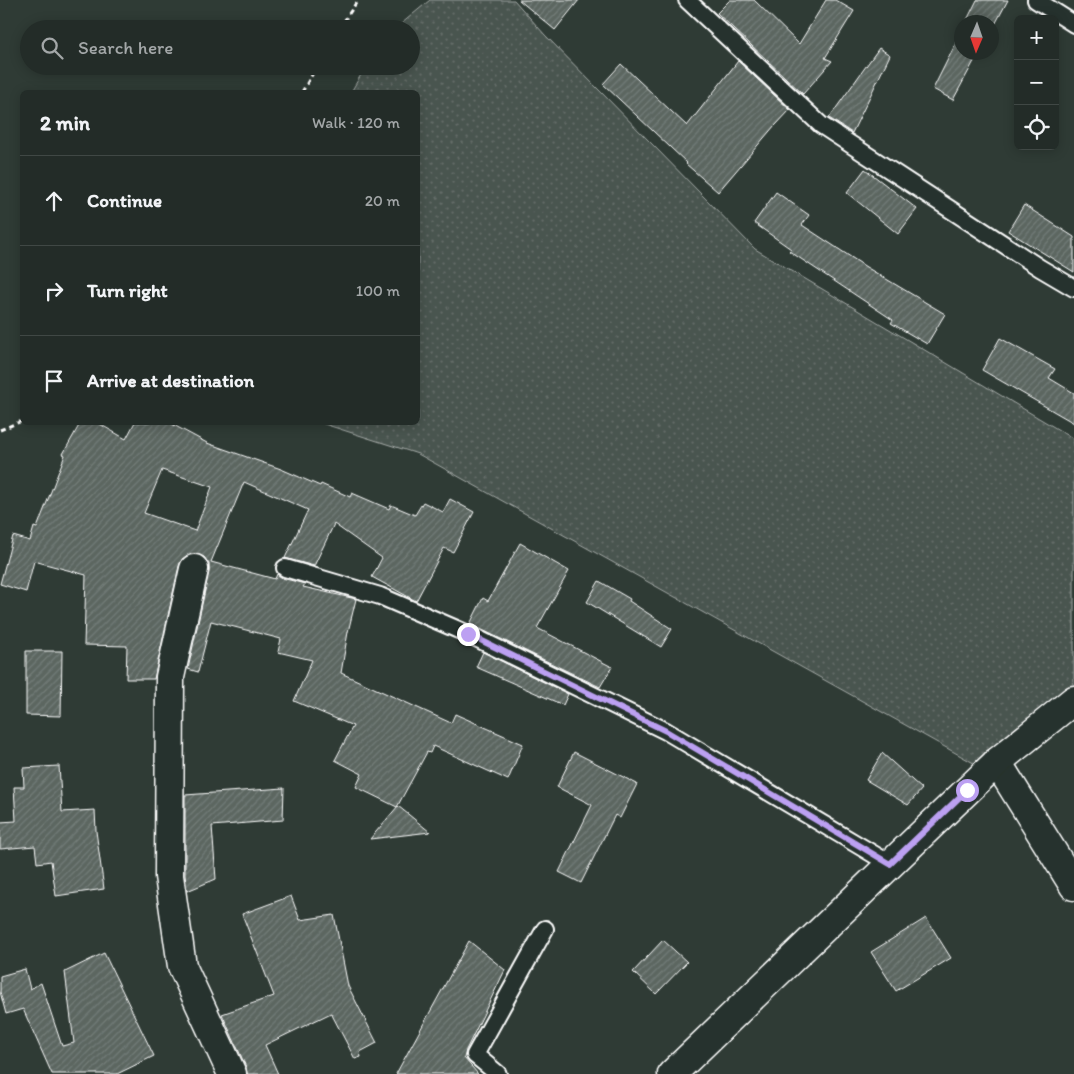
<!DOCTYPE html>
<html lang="en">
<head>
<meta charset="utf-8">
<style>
  :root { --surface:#232c28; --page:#2f3834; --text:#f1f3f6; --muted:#a3a7a8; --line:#404845 }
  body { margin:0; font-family:Itim,sans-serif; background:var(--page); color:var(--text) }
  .controls { position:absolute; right:15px; top:15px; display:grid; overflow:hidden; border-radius:8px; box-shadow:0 2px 12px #0003 }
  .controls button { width:45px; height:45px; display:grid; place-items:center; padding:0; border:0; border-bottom:1px solid var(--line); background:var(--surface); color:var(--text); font:25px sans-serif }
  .compass { position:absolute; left:954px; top:15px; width:45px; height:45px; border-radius:50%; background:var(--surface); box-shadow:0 2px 12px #0003; rotate:182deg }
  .stop { position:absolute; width:15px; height:15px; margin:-11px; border:4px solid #bca0f2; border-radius:50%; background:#fff }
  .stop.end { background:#bca0f2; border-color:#fff; box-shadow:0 1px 5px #0008 }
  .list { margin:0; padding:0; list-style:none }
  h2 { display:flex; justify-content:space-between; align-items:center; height:65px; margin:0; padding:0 20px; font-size:21px }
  h2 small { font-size:16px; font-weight:400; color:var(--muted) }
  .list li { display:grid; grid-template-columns:32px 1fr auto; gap:15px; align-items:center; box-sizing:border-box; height:90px; padding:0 20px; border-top:1px solid var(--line) }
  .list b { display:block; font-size:19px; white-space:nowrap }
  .list em { font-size:16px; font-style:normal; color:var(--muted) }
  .icon { flex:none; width:28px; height:28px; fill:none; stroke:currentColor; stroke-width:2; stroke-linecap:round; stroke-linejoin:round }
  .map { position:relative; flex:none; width:1074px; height:1074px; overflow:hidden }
  .search { position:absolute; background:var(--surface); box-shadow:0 2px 12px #0003; left:20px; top:20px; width:400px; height:55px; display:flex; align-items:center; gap:12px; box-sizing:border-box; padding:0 18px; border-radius:28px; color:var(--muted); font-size:19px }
  .panel { position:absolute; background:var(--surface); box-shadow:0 2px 12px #0003; left:20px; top:90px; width:400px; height:335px; border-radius:8px }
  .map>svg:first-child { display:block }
  .grass { fill:url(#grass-dots); stroke:#a4aaa7 }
  .building { fill:url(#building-hatch); stroke:#fff; fill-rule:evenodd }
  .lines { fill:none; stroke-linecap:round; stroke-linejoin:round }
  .service-casing { stroke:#fff; stroke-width:20 }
  .minor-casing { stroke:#fff; stroke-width:31 }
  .tertiary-casing { stroke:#fff; stroke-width:31 }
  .path { stroke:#fff; stroke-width:3; stroke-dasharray:5 4; stroke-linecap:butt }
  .service { stroke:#26332d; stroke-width:16 }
  .minor { stroke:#26332d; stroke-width:28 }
  .tertiary { stroke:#26332d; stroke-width:28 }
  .route { stroke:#bca0f2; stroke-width:6 }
</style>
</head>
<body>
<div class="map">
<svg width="1074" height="1074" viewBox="0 0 1074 1074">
  <defs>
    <pattern id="grass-dots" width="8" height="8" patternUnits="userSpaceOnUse" patternTransform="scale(1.25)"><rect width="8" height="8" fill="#4a544f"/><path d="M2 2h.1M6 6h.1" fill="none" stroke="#656e69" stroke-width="1.8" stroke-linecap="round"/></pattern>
    <pattern id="building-hatch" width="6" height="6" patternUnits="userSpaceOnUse" patternTransform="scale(1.25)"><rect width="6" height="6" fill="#5b6661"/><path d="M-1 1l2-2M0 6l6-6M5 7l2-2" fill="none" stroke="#747d79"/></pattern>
  </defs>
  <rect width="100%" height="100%" fill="#2f3b35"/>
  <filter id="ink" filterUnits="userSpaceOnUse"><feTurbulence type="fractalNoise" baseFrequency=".02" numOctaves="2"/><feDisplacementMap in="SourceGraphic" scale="10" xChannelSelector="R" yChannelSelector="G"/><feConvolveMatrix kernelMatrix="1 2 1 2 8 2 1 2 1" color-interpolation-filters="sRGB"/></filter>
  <g filter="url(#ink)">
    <polygon class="grass" points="430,0 514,0 545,35 755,249 1074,439 1074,703 997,776 418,454 321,423 418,422 418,92 351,92 366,66 411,66 411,29 395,29"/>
    <g class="building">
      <polygon points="519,0 579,0 555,30"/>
      <polygon points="730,0 754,0 799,44 826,0 835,0 854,11 825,58 832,61 803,94 717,13"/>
      <polygon points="977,0 1008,0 992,30 992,22 966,22"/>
      <polygon points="962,31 962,52 979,52 953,100 933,89"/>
      <polygon points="879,48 890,55 852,133 829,118"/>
      <polygon points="738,61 790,110 775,126 775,125 718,192 686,164 687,163 603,84 621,64 687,126"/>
      <polygon points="865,169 917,209 898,234 847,193"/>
      <polygon points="776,192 809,215 802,225 866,267 945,314 927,344 891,323 893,320 789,251 791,249 754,223"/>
      <polygon points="1024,205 1074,237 1074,272 1008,231"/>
      <polygon points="1000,338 1055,369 1049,378 1074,393 1074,423 982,370"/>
      <path d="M81,422H96L126,439L135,422H168L207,443L281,469L320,486L321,484L350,497L352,493L389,509L391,505L415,515L423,502L443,512L450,499L474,512L453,552L444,548L416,601L372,577L382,558L334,524L314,566L285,558L308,510L244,482L211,562L275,579L277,574L282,578L305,584L303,587L356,599L348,632L341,673L451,723L455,714L523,744L508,780L433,746L430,753L427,752L397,807L356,787L362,774L335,760L353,726L294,701L312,660L278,652L281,639L211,621L198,672L188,669L209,572V564L204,557L198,554H189L182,559L179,566L154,679H126L127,646L84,645L86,575L34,561L26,592L0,584L13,536L30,541L34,527L37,528L65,455L63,454ZM162,470L212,487L195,531L144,513Z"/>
      <polygon points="520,543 569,571 537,628 612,667 600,687 470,624 483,598 488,601"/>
      <polygon points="599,581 630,599 629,601 672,629 661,647 587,602"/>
      <polygon points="26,651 62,651 61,716 26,715"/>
      <polygon points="483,652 568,694 563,705 476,667"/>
      <polygon points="574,752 637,784 620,818 615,815 581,883 559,872 592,805 557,787"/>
      <polygon points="882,753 922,789 908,805 866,780"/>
      <polygon points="59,766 62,812 95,810 96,831 104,889 56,896 51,861 37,863 35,846 0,849 0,822 16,821 14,787 24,787 23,768"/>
      <polygon points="284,788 283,820 212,826 216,879 187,891 185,875 185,795"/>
      <polygon points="398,806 430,832 370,839"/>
      <polygon points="291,896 300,920 334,915 348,986 377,1043 360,1052 361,1057 355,1059 331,1013 265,1045 278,1074 247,1074 246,1067 222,1014 274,996 242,914"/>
      <polygon points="926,918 951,958 896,991 871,952"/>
      <polygon points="663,940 687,962 656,994 633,972"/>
      <polygon points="469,941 505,970 466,1050 464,1058 478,1074 396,1074"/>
      <polygon points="104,953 154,1056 117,1074 52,1074 23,1009 6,1014 0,992 0,976 25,969 30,989 41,983 62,1046 74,1043 65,972"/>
    </g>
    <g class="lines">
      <g class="service-casing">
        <g id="service">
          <polyline points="687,0 821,125 1040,268 1074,288"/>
          <polyline points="1036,0 1074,24"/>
          <polyline points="285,568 380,596 468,634 666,731 890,864"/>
          <polyline points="498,1074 475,1055 545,929"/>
        </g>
      </g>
      <g class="minor-casing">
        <g id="minor">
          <polyline points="194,569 170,677 169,876 182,966 232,1074"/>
          <polyline points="997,762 1074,886"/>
        </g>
      </g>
      <g class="tertiary-casing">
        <polyline id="tertiary" points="672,1074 997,762 1074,700"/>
      </g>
      <g class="path">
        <polyline points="339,29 358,0"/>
        <polyline points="302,92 317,66"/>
        <polyline points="0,430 22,421"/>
      </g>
      <use href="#service" class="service"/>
      <use href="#minor" class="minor"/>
      <use href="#tertiary" class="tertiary"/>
    </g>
  </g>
  <g class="lines" filter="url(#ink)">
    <polyline class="route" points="468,634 666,731 890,864 967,790"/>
  </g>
</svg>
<div class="controls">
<button>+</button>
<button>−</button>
<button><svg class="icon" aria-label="locate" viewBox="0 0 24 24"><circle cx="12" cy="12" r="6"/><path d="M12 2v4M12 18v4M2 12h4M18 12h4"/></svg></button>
</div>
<svg class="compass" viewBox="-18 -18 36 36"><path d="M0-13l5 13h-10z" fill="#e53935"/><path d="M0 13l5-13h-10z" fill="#a3a7a8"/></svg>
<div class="stop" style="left:967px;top:790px"></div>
<div class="stop end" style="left:468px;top:634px"></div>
<div class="search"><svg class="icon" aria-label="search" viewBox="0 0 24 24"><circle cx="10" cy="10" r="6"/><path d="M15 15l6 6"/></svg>Search here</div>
<section class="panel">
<h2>2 min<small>Walk · 120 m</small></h2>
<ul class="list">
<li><svg class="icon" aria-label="ahead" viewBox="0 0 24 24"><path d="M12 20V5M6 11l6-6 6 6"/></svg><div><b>Continue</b></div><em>20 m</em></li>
<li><svg class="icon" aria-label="right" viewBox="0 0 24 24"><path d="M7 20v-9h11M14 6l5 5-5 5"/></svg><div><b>Turn right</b></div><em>100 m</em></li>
<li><svg class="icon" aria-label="arrive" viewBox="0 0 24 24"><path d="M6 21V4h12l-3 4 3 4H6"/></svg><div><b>Arrive at destination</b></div></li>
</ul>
</section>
</div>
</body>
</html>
